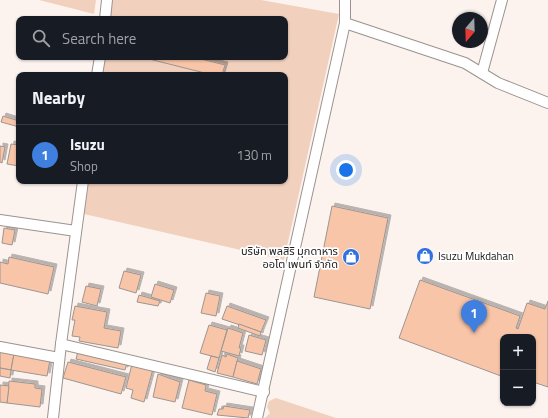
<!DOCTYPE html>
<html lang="en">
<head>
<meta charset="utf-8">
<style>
  :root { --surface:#171b24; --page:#242831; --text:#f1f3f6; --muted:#9ea1a6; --line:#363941; --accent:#3170dd }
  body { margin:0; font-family:"Titillium Web","Noto Sans Thai",sans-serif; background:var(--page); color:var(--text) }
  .controls { position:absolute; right:12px; bottom:12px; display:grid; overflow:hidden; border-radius:8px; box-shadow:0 1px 3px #0004 }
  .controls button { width:36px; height:36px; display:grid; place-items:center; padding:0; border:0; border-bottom:1px solid var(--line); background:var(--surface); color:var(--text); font:20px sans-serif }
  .compass { position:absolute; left:452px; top:12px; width:36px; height:36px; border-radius:50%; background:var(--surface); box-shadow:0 1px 3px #0004; rotate:199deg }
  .you { position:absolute; left:346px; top:170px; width:14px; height:14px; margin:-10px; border:3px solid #fff; border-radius:50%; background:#1a73e8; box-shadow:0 0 0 6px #1a73e833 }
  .badge { display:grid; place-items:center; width:26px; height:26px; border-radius:50%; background:var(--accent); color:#fff; font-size:13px; font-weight:700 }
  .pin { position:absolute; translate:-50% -33px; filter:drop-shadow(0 1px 2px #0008) }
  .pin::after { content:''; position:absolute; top:21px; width:14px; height:12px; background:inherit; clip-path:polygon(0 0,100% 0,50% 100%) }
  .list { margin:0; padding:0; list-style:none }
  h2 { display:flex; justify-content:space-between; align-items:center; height:52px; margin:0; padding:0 16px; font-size:17px }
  h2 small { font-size:13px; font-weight:400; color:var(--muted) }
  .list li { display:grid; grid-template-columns:26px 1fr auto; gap:12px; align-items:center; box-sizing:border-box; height:60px; padding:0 16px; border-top:1px solid var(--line) }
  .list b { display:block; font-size:15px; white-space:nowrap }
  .list p { margin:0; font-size:13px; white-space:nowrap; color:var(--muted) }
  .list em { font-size:13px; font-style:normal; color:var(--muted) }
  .icon { flex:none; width:22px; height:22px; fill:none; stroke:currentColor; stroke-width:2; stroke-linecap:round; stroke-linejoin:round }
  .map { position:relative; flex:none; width:548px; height:418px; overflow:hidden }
  .search { position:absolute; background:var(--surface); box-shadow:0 1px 3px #0004; left:16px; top:16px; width:272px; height:44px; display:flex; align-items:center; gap:10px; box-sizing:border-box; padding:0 14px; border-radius:8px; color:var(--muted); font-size:15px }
  .panel { position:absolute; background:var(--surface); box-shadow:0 1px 3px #0004; left:16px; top:72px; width:272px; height:112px; border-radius:8px }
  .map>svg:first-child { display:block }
  .green { fill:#f1d0be }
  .building { fill:#f8c5a8; stroke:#9d9591; filter:url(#shadow) }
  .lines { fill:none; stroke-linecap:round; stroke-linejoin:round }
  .minor-casing { stroke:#9b938f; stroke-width:12 }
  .minor { stroke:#fff; stroke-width:10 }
  .labels { text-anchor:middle; stroke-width:3.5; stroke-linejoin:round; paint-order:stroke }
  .poi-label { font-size:11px; fill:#23201e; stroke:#fff; text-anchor:end }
</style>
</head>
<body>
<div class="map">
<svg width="548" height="418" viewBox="0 0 548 418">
  <defs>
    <filter id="shadow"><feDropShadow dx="3" dy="-3" stdDeviation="0" flood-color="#0004"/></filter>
  </defs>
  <rect width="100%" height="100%" fill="#fcf3ef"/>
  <g class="green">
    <polygon points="39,0 96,0 94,14"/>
    <polygon points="113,0 261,0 339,14 284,260 84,214 89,181 285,181 285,75 103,75 105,57 285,57 285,19 110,19"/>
    <polygon points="276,398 336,418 265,418 270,413 267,407 269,401"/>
  </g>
  <g class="building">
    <polygon points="141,57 193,57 225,65 222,75 213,75"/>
    <polygon points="3,116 19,121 19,127 1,122"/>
    <polygon points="11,144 19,145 19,166 7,164"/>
    <polygon points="0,146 5,147 2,163 0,162"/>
    <polygon points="332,206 388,218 370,309 314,297"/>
    <polygon points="4,228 15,230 12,245 2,243"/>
    <polygon points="9,257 54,267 48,294 0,283 0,262 8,264"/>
    <polygon points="124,271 141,275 136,293 119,288"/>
    <polygon points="420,280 520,316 516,328 518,329 527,303 545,309 548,301 548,387 533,382 533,337 503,337 503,371 501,376 399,338"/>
    <polygon points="155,284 174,290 170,303 151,297"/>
    <polygon points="86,286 101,289 97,306 82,302"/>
    <polygon points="206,293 220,296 216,316 201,313"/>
    <polygon points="139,295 160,301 158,306 137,302"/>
    <polygon points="75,306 107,312 104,328 121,331 118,348 79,341 80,337 72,336 75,320 72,320"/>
    <polygon points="227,306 266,320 261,332 222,319"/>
    <polygon points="239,324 261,332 260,336 238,328"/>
    <polygon points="209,325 227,330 219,358 200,353"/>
    <polygon points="228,328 243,333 239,348 241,348 239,356 221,351"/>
    <polygon points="249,335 266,340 262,355 245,351"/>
    <polygon points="78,351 127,363 125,370 76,359"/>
    <polygon points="0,352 14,354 11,370 0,368"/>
    <polygon points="14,354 50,360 47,376 11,370"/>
    <polygon points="227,354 238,358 233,377 217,373 222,355 226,357"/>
    <polygon points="211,356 219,358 215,372 207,369"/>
    <polygon points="237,361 261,369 257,384 233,377"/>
    <polygon points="68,362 126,377 121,394 63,378"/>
    <polygon points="132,364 153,369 144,402 131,398 133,390 126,388"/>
    <polygon points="0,368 11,370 10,378 0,376"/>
    <polygon points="158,374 180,382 175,402 153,397"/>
    <polygon points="189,380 206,385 205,391 217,394 212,415 182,408"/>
    <polygon points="9,381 35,384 35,388 42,389 40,407 7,403"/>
    <polygon points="0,385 9,386 7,403 0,402"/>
    <polygon points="224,406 250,410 248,418 217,415 219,409 223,409"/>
  </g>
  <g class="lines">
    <g class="minor-casing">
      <g id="minor">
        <polyline points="105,19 107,0"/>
        <polyline points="345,23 465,63 498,83 548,103"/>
        <polyline points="482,73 502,0"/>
        <polyline points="97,75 100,57"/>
        <polyline points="0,220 76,231"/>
        <polyline points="61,344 264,392"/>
        <polyline points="0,347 59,358"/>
        <polyline points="53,418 61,344 83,181"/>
        <polyline points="257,418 345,23 345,0"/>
      </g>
    </g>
    <use href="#minor" class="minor"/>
  </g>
  <defs>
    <g id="shop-disc" transform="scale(0.9)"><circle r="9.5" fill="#3170dd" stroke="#fff"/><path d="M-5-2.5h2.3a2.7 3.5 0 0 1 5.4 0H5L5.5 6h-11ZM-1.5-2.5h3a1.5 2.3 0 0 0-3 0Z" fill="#fff"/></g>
  </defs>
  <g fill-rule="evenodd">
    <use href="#shop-disc" x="425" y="256"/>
    <use href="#shop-disc" x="351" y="257"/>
  </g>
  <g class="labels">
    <g class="poi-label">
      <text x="338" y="255">บริษัท พลสิริ มุกดาหาร<tspan x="338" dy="13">ออโต เพนท์ จำกัด</tspan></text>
      <text x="438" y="260" text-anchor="start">Isuzu Mukdahan</text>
    </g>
  </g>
</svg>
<div class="controls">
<button>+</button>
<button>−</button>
</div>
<svg class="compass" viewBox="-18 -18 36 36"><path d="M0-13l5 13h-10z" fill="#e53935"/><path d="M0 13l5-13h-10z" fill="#9ea1a6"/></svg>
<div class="you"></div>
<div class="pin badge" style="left:474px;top:333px;background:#3f7fe0">1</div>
<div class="search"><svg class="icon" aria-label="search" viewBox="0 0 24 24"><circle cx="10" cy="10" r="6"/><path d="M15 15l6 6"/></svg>Search here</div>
<section class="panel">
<h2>Nearby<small></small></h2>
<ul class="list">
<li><span class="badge" style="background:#3f7fe0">1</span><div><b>Isuzu</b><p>Shop</p></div><em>130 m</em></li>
</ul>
</section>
</div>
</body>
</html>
